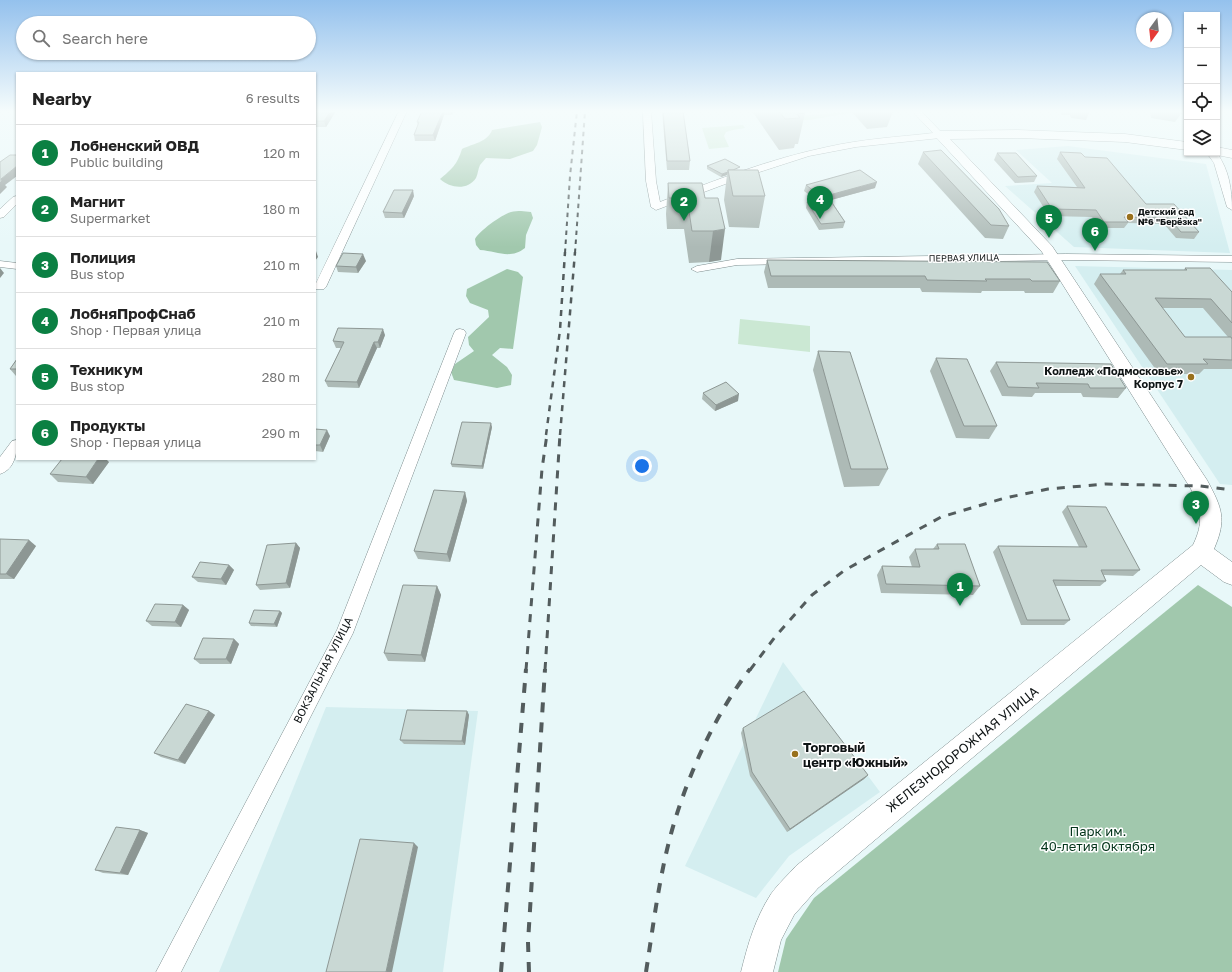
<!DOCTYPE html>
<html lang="en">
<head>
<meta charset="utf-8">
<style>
  :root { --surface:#fff; --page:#f2f2f2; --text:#222; --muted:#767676; --line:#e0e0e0; --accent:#0b8043 }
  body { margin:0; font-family:"Golos Text",sans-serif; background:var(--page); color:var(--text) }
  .controls { position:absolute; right:12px; top:12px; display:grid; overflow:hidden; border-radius:0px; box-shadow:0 1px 3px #0004 }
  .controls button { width:36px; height:36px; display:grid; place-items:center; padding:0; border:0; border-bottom:1px solid var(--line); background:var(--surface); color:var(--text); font:20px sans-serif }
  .compass { position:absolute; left:1136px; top:12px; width:36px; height:36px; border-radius:50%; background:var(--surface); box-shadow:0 1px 3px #0004; rotate:195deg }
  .you { position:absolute; left:642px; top:466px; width:14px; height:14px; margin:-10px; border:3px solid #fff; border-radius:50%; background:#1a73e8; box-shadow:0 0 0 6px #1a73e833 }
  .badge { display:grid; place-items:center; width:26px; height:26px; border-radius:50%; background:var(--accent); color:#fff; font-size:13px; font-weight:700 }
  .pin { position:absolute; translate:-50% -33px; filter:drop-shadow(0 1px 2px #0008) }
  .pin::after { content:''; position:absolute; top:21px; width:14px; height:12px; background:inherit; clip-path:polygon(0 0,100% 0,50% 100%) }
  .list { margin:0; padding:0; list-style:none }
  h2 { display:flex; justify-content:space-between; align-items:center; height:52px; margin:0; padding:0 16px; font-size:17px }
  h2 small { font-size:13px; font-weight:400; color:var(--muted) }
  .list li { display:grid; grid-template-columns:26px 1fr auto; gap:12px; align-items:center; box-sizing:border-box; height:56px; padding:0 16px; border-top:1px solid var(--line) }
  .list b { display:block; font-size:15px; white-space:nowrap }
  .list p { margin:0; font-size:13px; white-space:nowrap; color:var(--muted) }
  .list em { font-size:13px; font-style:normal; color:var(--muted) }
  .icon { flex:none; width:22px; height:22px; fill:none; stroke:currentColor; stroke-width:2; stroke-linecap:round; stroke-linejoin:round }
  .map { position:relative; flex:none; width:1232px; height:972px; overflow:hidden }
  .search { position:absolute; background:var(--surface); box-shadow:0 1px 3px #0004; left:16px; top:16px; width:300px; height:44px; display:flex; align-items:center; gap:10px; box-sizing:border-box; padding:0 14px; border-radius:22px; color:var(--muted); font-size:15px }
  .panel { position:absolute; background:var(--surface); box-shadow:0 1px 3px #0004; left:16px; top:72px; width:300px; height:388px; border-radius:0px }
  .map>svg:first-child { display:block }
  .built { fill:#d4eef0 }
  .green { fill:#cbe8d3 }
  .forest { fill:#a1c8ad }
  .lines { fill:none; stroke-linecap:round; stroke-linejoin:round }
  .street-casing { stroke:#7d8c8d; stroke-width:1 }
  .secondary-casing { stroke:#7d8c8d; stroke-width:1 }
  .street { fill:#fff; fill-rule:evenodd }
  .secondary { fill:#fff; fill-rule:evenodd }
  .rail-far3 { stroke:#535c5d; stroke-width:2; stroke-dasharray:4.5 4.5; stroke-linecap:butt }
  .rail-far2 { stroke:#535c5d; stroke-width:2.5; stroke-dasharray:6 6; stroke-linecap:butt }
  .rail-far1 { stroke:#535c5d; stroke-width:3; stroke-dasharray:8 8; stroke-linecap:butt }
  .rail { stroke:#535c5d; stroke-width:4; stroke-dasharray:10 10; stroke-linecap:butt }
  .wall { fill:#adbab6; fill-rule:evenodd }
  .shaded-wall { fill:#8d9794 }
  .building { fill:#c9d8d4; stroke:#8d9794 }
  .poi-dot { fill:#99711d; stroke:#fff; stroke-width:1.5 }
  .labels { text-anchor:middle; stroke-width:3; stroke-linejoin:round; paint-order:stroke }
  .far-poi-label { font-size:9px; font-weight:bold; fill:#0f1415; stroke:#fff; text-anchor:start }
  .far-street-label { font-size:9px; fill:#0f1415; stroke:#fff }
  .poi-label { font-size:11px; font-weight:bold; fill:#0f1415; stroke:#fff; text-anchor:end }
  .street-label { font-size:11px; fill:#0f1415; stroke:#fff }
  .near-poi-label { font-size:13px; font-weight:bold; fill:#0f1415; stroke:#fff; text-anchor:start }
  .near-street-label { font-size:13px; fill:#0f1415; stroke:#fff }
  .near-park-label { font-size:13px; fill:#04351b; stroke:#fff }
</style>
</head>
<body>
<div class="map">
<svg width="1232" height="972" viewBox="0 0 1232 972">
  <rect width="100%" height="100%" fill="#e8f8f9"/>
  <g class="built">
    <polygon points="1068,146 1206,164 1230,253 1074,247 1005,186 1052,183 1016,150"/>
    <polygon points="1075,266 1232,270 1232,485 1220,484"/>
    <polygon points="783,662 880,792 789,856 756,898 685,866"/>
    <polygon points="326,707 478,711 443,972 219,972"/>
  </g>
  <g class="green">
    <polygon points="850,112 850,113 809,120 802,120 796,116"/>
    <polygon points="743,125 745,128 733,130 726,132 724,136 729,147 709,149 702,128"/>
    <polygon points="740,319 810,326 810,352 738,344"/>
  </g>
  <g class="forest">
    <path d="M540,122L542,127L537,145L533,151L510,159L486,158C484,160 482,163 480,165C478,169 478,174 476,178C467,191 450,188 440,179C452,169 457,165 462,149C472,144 488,142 492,130Z"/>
    <path d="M521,211L531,212L533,218L526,235L525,248C510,260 497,251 480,250L476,245L475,239C479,231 503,214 511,212C514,211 518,211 521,211Z"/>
    <polygon points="507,269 518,272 523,277 513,349 500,348 492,355 507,367 512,375 511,385 497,388 454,380 451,372 455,364 474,351 469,345 468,337 489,317 488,310 470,303 466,296 467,289"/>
    <polygon points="1198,585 1232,607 1232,972 778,972 786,939 814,898"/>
  </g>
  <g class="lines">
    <g class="street-casing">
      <g id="street">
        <polygon points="399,111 407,111 326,287 324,289 315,289 315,283 316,283"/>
        <path d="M643,111H651L656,181L660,202C715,180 770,159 827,147C862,139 898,137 933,133L912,111H921L944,135L940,138L856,147L809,156L744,177L656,210L651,207L646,181Z"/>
        <path d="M1207,153H1217C1229,170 1232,189 1232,210L1227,207L1214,163Z"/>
        <polygon points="17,196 17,204 4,217 0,218 0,209 13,197"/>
        <polygon points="1066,254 1232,256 1232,262 1066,260 737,265 697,272 691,269 697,266 737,259"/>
        <polygon points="0,261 17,263 17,269 0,267"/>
        <polygon points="460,329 464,330 466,333 353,633 181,972 156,972 337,630 454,333 456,330"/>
        <path d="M17,440C17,453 15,469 0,474V457L12,441Z"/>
      </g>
    </g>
    <g class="secondary-casing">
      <g id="secondary">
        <path d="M1018,130L1125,134L1187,142V150L1125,142L1018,138L950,139L1052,246L1207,480C1222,508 1227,519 1214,549L1232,562V585L1224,582L1201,565L818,888L794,915L781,940L773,972H741C748,944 755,919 771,894C778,884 788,875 796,866L1193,545C1204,522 1201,512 1191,489L1053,269L1042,252L934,135L936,132L940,131Z"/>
        <polygon points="1217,147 1232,150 1232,158 1212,154 1217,153"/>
      </g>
    </g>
    <use href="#street" class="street"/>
    <use href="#secondary" class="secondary"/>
    <g class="rail-far3">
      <polyline points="565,253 570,176 577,111"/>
      <polyline points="575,253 585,111"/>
    </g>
    <g class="rail-far2">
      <polyline points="546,435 560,330 565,252"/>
      <polyline points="560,435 575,252"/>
    </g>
    <g class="rail-far1">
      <polyline points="526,670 542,469 547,434"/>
      <polyline points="545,670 560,434"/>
      <polyline points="750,670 775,637 812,595 845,570 941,517 1005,498 1048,489 1106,484 1200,486 1232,490"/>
    </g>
    <g class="rail">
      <polyline points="501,972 526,669"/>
      <polyline points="529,972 528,942 545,669"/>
      <path d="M646,972C654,921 660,869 675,820C691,768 717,712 750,669"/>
    </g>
  </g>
  <g class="wall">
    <polygon points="315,111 336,111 326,127 315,127"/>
    <polygon points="422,111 454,111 452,115 444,115 435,141 415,141 414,135 418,126 417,122"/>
    <polygon points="662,111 683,111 690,161 689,170 667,170"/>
    <polygon points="752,111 803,111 805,113 798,144 795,144 794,148 779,150"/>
    <polygon points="851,111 893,111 887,127 867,129"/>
    <polygon points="1062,111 1090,111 1086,120 1071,118 1070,115 1061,115"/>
    <polygon points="1150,111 1183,111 1175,122 1151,118"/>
    <polygon points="923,152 1009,226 1003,239 985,238 918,164"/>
    <polygon points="1060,152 1085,157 1146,204 1199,232 1194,239 1176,238 1164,224 1128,223 1124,228 1100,228 1092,217 1049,216 1034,192 1037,186 1077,187 1057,159"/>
    <polygon points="997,153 1037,176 1034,182 1015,183 994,160"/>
    <polygon points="707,166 739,170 765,196 759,228 729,227 724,200 727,175 721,177 707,169"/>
    <polygon points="668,183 705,198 721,260 709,262 689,263 684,229 667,229 666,214"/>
    <polygon points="806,185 875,188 831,200 845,222 843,228 819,230 806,208 807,202 817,201 804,191"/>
    <polygon points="414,196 404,218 385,218 383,212"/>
    <polygon points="767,260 1047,262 1060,281 1053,293 1025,293 1024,291 982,291 981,293 922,292 920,288 768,288 764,272"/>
    <polygon points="366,261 358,273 338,272 336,266"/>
    <path d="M1185,268L1232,292V369H1204L1199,374H1159L1094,284L1100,274H1120L1123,270H1184ZM1162,308H1203L1228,337H1185Z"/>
    <polygon points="385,335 380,348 377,348 359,388 328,387 325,381 341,348 336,348 333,341"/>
    <polygon points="818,351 888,469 879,486 844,487 813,370"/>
    <polygon points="936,358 997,426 989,439 956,438 930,371"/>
    <polygon points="17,359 17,376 16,376 10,369"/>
    <polygon points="996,362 1126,388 1118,398 1083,397 1081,393 1035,393 1032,397 1002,396 990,371"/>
    <polygon points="703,393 738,401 715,411 702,399"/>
    <polygon points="492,427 483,469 452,467 451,464"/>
    <polygon points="315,429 330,436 323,452 315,451"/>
    <polygon points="109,462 93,484 58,482 50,474"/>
    <polygon points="465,492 467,501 450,562 418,559 414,551"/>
    <polygon points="1067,506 1140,570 1133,576 1104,575 1106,581 1100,586 1055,586 1070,620 1064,625 1021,625 993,552 998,546 1079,547 1062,512"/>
    <polygon points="0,539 36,546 14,579 0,579"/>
    <polygon points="296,543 300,548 290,588 260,590 256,585"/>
    <polygon points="937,544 980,586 973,595 881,593 877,575 882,566 912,567 909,557 915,549 933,549"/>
    <polygon points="229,565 234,570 226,585 198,582 192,577"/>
    <polygon points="437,586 441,595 425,662 388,661 384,653"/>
    <polygon points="183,605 189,610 181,627 152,626 146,621"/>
    <polygon points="280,611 282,613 277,627 251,626 249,623"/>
    <polygon points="234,639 239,644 231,664 200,664 194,659"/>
    <polygon points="209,711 215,715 185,764 161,757 154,753"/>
    <polygon points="467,711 469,715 465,745 404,744 400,740"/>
    <polygon points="743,728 868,775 864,779 787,832 750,776 741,733"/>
    <polygon points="140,830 148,833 128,875 103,873 95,870"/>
  </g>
  <g class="shaded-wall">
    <polygon points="331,111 336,111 326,127 324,121"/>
    <polygon points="443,111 444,115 435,141 433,135"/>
    <polygon points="451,111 454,111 452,115"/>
    <polygon points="17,166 17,176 5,185 7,187 0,194 0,183 1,179"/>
    <polygon points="728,172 727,175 721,177 722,174"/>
    <polygon points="877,182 875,188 820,203 822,197"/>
    <polygon points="413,190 414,196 404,218 402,213"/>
    <polygon points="725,229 721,260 709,262 713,231"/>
    <polygon points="316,251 318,257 315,261 315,252"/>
    <polygon points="363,254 366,261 358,273 356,267"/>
    <polygon points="0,268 4,273 0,278"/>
    <polygon points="383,329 385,335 380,348 378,342"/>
    <polygon points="374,342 377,348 359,388 357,382"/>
    <polygon points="739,394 738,401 715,411 716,405"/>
    <polygon points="491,423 492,427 483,469 482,466"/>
    <polygon points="327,430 330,436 323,452 320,445"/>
    <polygon points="98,459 106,459 109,462 93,484 86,477"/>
    <polygon points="465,492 467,501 450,562 447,554"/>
    <polygon points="29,540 36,546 14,579 6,574"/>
    <polygon points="296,543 300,548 290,588 286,583"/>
    <polygon points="229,565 234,570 226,585 221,579"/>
    <polygon points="437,586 441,595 425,662 421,655"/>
    <polygon points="183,605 189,610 181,627 175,622"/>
    <polygon points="280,611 282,613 277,627 274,624"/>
    <polygon points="234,639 239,644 231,664 226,659"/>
    <polygon points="209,711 215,715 185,764 178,760"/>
    <polygon points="467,711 469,715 465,745 462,741"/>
    <polygon points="868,775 864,779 787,832 790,829"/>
    <polygon points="140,830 148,833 128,875 120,873"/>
    <polygon points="414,843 418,847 392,972 386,972"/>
  </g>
  <g class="building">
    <polygon points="315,111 331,111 324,121 315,121"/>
    <polygon points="422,111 443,111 433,135 414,135 419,122 417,122"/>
    <polygon points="663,111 683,111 690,161 667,161"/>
    <polygon points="779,111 803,111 805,113 797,114 800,118 785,119"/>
    <polygon points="941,150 999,209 1009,226 991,225 923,152"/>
    <polygon points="1060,152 1081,153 1085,157 1107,158 1146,204 1174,204 1199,232 1181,232 1169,218 1124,217 1128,222 1104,222 1096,210 1052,209 1037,186 1085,188"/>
    <polygon points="997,153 1016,153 1037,176 1018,177"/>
    <polygon points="10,155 17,155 17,166 1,179 2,181 0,183 0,162"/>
    <polygon points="725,159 740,167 733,170 728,170 728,172 722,174 707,166"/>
    <polygon points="728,170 758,170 765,196 733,196"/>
    <polygon points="860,170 877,182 822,197 806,185"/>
    <polygon points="668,183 702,183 705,198 718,198 725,229 713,231 692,231 687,198 669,198"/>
    <polygon points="394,190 413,190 402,213 383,212"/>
    <polygon points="830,200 845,222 821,224 807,202"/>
    <polygon points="343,253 363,254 356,267 336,266"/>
    <polygon points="767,260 1047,262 1060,281 1032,281 1030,279 985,279 987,281 927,280 925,276 771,276"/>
    <polygon points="1185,268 1210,268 1232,292 1232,323 1211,299 1155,298 1185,337 1231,337 1232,339 1232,360 1203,359 1208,364 1167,364 1100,274 1126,274 1123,270 1187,270"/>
    <polygon points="338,328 383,329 378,342 374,342 357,382 325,381 344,342 333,341"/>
    <polygon points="818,351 850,352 888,469 851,469"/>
    <polygon points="936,358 967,359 997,426 964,426"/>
    <polygon points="17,359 17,369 10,369"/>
    <polygon points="996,362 1111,364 1126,388 1090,388 1088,384 1036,383 1039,388 1008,387"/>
    <polygon points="726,382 739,394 716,405 703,393"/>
    <polygon points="462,422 491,423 482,466 451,464"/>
    <polygon points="315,429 327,430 320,445 315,445"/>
    <polygon points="62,459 98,459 86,477 50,474"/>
    <polygon points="434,490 465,492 447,554 414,551"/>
    <polygon points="1067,506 1106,507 1140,570 1101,570 1106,581 1053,580 1070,620 1027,620 998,546 1087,547"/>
    <polygon points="0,539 29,540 6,574 0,574"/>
    <polygon points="296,543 286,583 256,585 267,545"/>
    <polygon points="937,544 965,544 980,586 886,584 882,566 920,567 915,549 939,549"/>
    <polygon points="200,562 229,565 221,579 192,577"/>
    <polygon points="403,585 437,586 421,655 384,653"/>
    <polygon points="155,604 183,605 175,622 146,621"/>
    <polygon points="254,610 280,611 274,624 249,623"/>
    <polygon points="203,638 234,639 226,659 194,659"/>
    <polygon points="804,691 868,775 790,829 752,772 743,728"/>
    <polygon points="186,704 209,711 178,760 154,753"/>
    <polygon points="407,710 467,711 462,741 400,740"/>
    <polygon points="116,827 140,830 120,873 95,870"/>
    <polygon points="360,839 414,843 386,972 326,972"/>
  </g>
  <linearGradient id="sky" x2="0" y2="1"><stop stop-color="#94c1ed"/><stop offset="0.45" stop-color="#f5fcfc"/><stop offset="1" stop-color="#f5fcfc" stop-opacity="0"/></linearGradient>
  <rect width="1232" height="247" fill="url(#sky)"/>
  <g class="poi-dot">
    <circle cx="1130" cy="217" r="4"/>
    <circle cx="1191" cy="377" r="4"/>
    <circle cx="795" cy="754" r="4"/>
  </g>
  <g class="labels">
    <g class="far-poi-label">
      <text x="1138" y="215">Детский сад<tspan x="1138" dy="10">№6 "Берёзка"</tspan></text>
    </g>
    <g class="far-street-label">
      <text transform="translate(964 258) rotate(-1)" y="3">ПЕРВАЯ УЛИЦА</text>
    </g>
    <g class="poi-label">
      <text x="1183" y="375">Колледж «Подмосковье»<tspan x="1183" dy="13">Корпус 7</tspan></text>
    </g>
    <g class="street-label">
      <text transform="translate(323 670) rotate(-63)" y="4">ВОКЗАЛЬНАЯ УЛИЦА</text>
    </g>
    <g class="near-poi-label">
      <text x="803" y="752">Торговый<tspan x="803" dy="15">центр «Южный»</tspan></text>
    </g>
    <g class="near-street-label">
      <text transform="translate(962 749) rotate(-39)" y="5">ЖЕЛЕЗНОДОРОЖНАЯ УЛИЦА</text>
    </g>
    <g class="near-park-label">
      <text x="1098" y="836">Парк им.<tspan x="1098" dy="15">40-летия Октября</tspan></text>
    </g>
  </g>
</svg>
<div class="controls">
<button>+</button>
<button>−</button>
<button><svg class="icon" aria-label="locate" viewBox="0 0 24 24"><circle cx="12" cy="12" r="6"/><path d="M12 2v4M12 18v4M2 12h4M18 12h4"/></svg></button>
<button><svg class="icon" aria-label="layers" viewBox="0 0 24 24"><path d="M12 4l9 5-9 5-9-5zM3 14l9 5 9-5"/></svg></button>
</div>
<svg class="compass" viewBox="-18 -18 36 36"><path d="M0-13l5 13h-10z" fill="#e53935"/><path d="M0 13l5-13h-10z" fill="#767676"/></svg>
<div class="you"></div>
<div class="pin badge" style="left:960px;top:606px">1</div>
<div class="pin badge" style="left:684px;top:221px">2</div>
<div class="pin badge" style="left:1196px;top:524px">3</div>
<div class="pin badge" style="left:820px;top:219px">4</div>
<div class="pin badge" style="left:1049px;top:238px">5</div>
<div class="pin badge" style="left:1095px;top:251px">6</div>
<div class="search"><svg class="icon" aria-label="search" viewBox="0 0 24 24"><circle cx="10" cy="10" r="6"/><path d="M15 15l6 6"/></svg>Search here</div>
<section class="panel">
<h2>Nearby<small>6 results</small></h2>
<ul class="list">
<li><span class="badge">1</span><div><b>Лобненский ОВД</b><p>Public building</p></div><em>120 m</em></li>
<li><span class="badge">2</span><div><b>Магнит</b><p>Supermarket</p></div><em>180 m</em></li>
<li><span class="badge">3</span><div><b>Полиция</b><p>Bus stop</p></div><em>210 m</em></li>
<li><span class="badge">4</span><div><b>ЛобняПрофСнаб</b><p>Shop · Первая улица</p></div><em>210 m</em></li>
<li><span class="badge">5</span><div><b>Техникум</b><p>Bus stop</p></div><em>280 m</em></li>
<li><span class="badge">6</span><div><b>Продукты</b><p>Shop · Первая улица</p></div><em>290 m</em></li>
</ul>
</section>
</div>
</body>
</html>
